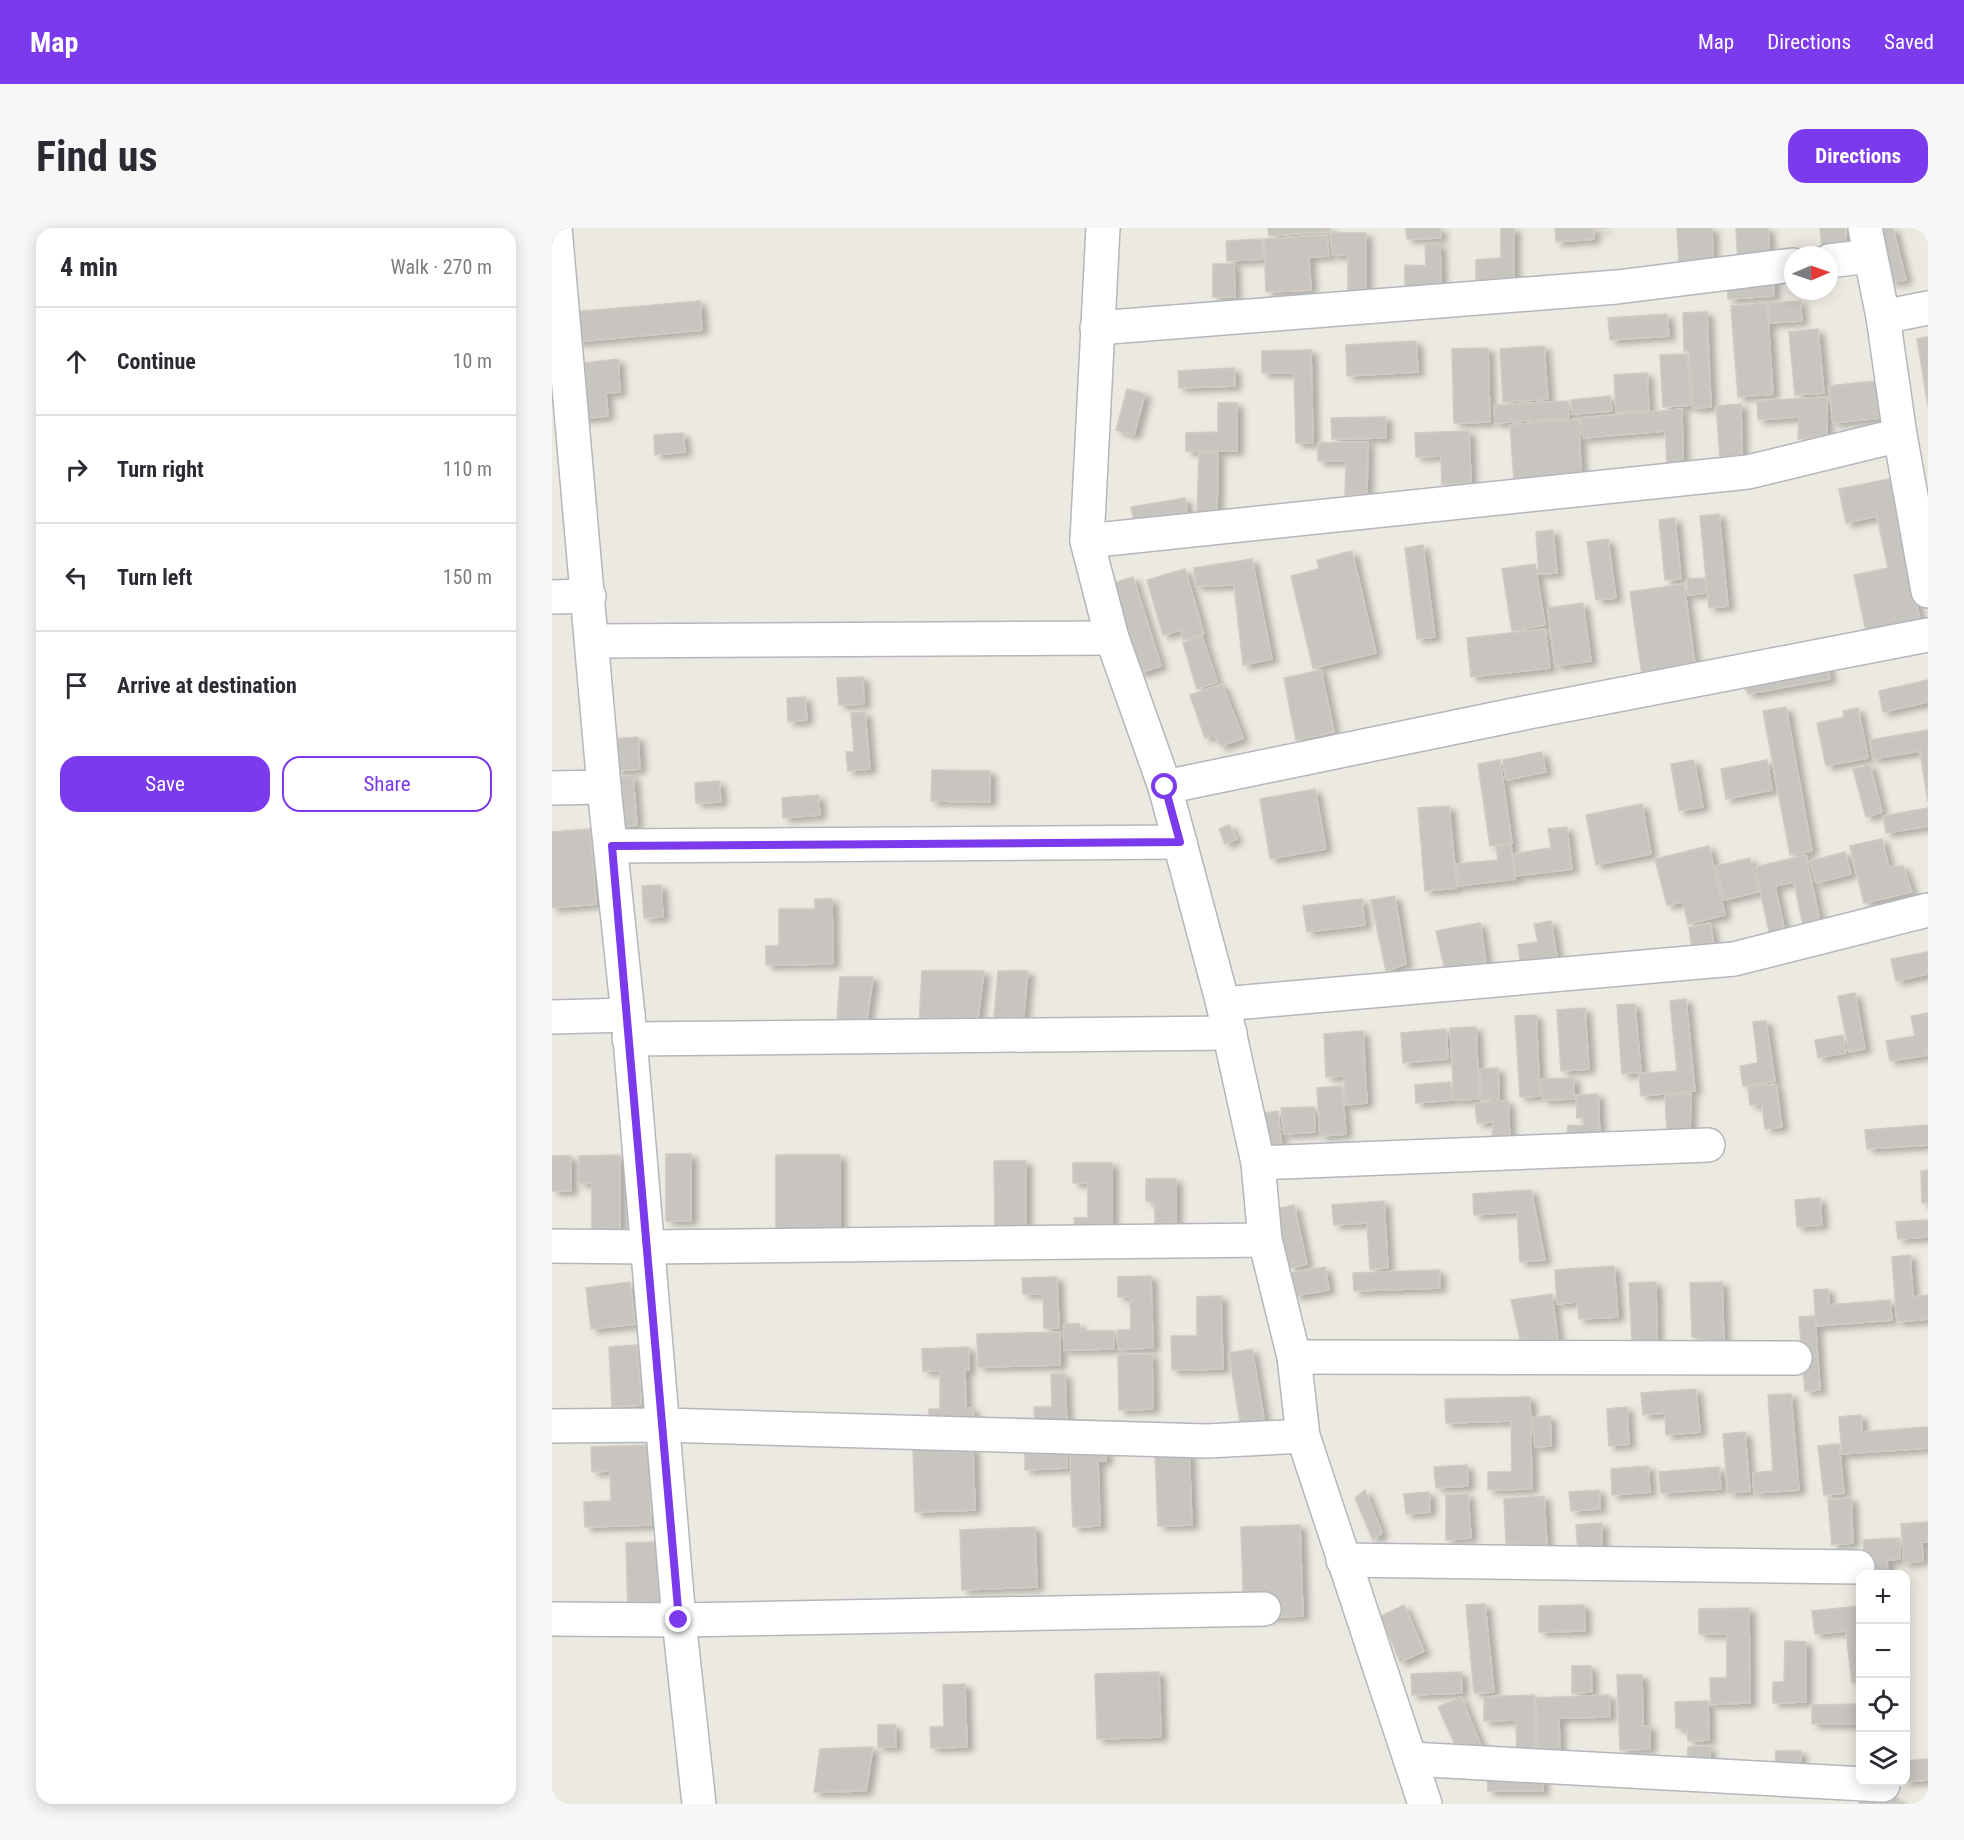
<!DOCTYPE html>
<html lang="en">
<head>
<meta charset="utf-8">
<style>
  :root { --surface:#fff; --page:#f7f7f7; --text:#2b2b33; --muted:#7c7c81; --line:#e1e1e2; --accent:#7c3aed }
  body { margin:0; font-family:"Roboto Condensed",sans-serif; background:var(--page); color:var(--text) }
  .controls { position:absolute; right:18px; bottom:18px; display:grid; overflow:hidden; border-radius:12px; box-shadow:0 3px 15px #0003 }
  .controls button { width:54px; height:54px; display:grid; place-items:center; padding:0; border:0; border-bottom:2px solid var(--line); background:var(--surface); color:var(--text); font:30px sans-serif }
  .compass { position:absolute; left:1232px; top:18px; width:54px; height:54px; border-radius:50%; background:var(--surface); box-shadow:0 3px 15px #0003; rotate:88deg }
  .stop { position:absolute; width:18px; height:18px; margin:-14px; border:4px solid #7c3aed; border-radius:50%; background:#fff }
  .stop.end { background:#7c3aed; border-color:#fff; box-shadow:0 2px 6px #0008 }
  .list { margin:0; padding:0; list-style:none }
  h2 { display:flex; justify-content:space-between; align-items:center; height:78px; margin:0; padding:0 24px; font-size:26px }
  h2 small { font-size:20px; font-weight:400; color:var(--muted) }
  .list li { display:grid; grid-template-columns:39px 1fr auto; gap:18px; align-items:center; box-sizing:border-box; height:108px; padding:0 24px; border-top:2px solid var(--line) }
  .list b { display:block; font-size:22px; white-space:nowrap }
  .list em { font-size:20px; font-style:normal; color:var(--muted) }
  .actions { display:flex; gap:12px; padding:18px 24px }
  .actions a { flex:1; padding:14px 0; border:2px solid var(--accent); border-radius:18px; text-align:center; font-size:21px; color:var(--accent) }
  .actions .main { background:var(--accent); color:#fff }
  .icon { flex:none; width:33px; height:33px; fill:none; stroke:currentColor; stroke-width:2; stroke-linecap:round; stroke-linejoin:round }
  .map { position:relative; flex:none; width:1376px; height:1576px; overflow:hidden; border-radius:18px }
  header { display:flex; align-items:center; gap:36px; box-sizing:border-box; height:84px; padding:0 30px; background:var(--accent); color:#fff }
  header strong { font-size:28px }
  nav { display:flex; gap:33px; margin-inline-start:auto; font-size:21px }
  .intro { display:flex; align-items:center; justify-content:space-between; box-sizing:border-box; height:144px; padding:0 36px }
  h1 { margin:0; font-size:42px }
  .button { padding:15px 27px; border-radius:18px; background:var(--accent); color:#fff; font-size:21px; font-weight:700 }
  main { display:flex; gap:36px; padding:0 36px }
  aside { flex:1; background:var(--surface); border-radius:18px; box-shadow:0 3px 15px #0003 }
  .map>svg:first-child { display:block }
  .building { fill:#c8c5c0; stroke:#d0cac0; stroke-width:1.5; filter:url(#shadow) }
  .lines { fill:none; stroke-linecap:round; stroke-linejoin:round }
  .street-casing { stroke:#b3b7bb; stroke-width:36 }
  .street { stroke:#fff; stroke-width:33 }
  .route { stroke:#7c3aed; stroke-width:8 }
</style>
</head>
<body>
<header>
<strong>Map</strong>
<nav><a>Map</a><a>Directions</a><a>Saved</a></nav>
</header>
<div class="intro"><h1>Find us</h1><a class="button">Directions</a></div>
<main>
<aside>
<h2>4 min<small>Walk · 270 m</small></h2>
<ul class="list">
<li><svg class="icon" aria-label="ahead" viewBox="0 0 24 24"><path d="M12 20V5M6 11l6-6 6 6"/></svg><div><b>Continue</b></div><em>10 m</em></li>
<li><svg class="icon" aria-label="right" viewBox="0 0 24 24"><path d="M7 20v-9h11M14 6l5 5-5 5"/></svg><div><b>Turn right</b></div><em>110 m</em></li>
<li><svg class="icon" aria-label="left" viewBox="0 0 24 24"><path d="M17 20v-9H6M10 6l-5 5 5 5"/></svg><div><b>Turn left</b></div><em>150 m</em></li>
<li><svg class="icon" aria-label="arrive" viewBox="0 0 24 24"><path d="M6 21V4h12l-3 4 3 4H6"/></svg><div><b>Arrive at destination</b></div></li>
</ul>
<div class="actions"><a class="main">Save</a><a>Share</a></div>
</aside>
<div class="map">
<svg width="1376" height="1576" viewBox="0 0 1376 1576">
  <defs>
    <filter id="shadow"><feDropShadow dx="6" dy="4" stdDeviation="3" flood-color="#0004"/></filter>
  </defs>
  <rect width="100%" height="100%" fill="#ece9e1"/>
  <g class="building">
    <polygon points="716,0 778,0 778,3 717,8"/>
    <polygon points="854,0 888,0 889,10 855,11"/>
    <polygon points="949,0 962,0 962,50 924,52 924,32 949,30"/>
    <polygon points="1003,0 1055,0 1041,1 1042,11 1004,14"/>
    <polygon points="1125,0 1160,0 1161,33 1127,35"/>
    <polygon points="1184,0 1216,0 1218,35 1186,36"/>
    <polygon points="1268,0 1293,0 1294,14 1270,18"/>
    <polygon points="1326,0 1341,0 1354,52 1338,54"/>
    <polygon points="779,5 814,5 814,62 796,62 796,27 780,27"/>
    <polygon points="775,7 777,28 757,29 759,62 714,64 712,11"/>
    <polygon points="710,11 711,31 675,33 674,13"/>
    <polygon points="873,16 888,16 889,56 853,60 853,37 874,38"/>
    <polygon points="661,36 682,36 683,69 661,69"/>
    <polygon points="1221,46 1222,68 1176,71 1175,49"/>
    <polygon points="148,73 150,102 25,114 22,84"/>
    <polygon points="1248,73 1250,93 1218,95 1217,75"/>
    <polygon points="1215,75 1221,166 1186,169 1179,78"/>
    <polygon points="1155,84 1159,179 1141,180 1137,123 1132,123 1131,85"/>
    <polygon points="1115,86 1117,108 1058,112 1056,90"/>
    <polygon points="1266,101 1272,165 1243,167 1237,104"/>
    <polygon points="1376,109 1376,178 1365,111"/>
    <polygon points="864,113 866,144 795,148 794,117"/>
    <polygon points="992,118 996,171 951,174 948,121"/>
    <polygon points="936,120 938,194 902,195 900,121"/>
    <polygon points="759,122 761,215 744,215 742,145 710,145 710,123"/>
    <polygon points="1135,126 1139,177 1111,179 1108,127"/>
    <polygon points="66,131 68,164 54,165 56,188 29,191 24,136"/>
    <polygon points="682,140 683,158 627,160 626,143"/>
    <polygon points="1095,145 1097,183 1064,184 1062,147"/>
    <polygon points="1323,153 1327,190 1281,195 1277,158"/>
    <polygon points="575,161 593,166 582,207 564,202"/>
    <polygon points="1058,168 1060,183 1020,186 1019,172"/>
    <polygon points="1275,169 1275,208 1246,211 1247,189 1206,192 1205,173"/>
    <polygon points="1016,173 1017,190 943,195 942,177"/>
    <polygon points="666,175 685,175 685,223 634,223 634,205 666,204"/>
    <polygon points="1189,176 1190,228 1168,228 1164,178"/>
    <polygon points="1130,181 1131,234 1115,234 1113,203 1031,210 1029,190"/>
    <polygon points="834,189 834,210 780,211 779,190"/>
    <polygon points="1027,191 1029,248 962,251 958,197"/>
    <polygon points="917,203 919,255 890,256 889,228 864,229 863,205"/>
    <polygon points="131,205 133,224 103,227 102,207"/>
    <polygon points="816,214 815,265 793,267 794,233 766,233 766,215"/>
    <polygon points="647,225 666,225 665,287 645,288"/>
    <polygon points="1338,251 1370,401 1316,413 1302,347 1336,340 1325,288 1294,295 1287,261"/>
    <polygon points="633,270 636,289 583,298 579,279"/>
    <polygon points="1167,286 1176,378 1157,380 1148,288"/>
    <polygon points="1123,290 1129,351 1113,352 1107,292"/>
    <polygon points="1001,302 1005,345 987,346 984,304"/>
    <polygon points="1056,311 1064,370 1044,372 1035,314"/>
    <polygon points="871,317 883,409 865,411 853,320"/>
    <polygon points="800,323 824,425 761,440 739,348 767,341 765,332"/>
    <polygon points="700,331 720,431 691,437 682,357 644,358 642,340"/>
    <polygon points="983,336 993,397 960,403 950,341"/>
    <polygon points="633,341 652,406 631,412 629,402 611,407 595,352"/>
    <polygon points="581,349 609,438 587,445 559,356"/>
    <polygon points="1153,350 1154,365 1136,367 1135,351"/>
    <polygon points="1132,356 1144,444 1091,454 1078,364"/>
    <polygon points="1031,375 1039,433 1003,438 996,380"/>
    <polygon points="993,401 998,440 919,449 915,410"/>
    <polygon points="650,408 665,454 645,461 631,415"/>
    <polygon points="1275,437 1278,451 1196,466 1191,454"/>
    <polygon points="769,442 782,504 744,512 732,450"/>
    <polygon points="311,449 312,476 287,477 285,450"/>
    <polygon points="1376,452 1376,474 1331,484 1327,463"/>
    <polygon points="670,456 691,510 669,518 662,507 653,510 638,467"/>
    <polygon points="253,469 255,492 236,494 235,470"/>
    <polygon points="1234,479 1260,623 1238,627 1211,483"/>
    <polygon points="1306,480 1316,530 1274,538 1265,495 1292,489 1291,483"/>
    <polygon points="313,484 318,541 296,543 294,524 302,524 299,485"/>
    <polygon points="1376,502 1376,574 1368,523 1321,531 1318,512"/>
    <polygon points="86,509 88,541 63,543 61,511"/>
    <polygon points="990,524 994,544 954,552 951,532"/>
    <polygon points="948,532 960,615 938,618 926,536"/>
    <polygon points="1142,532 1151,579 1127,583 1119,536"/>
    <polygon points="1215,532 1220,562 1174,571 1169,541"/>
    <polygon points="1318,537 1330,584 1314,589 1301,541"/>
    <polygon points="380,542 438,543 438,574 379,573"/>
    <polygon points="81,548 85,597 68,599 64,549"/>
    <polygon points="167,553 169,574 144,575 143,555"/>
    <polygon points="763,561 774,621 718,631 708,571"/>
    <polygon points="266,567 268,587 231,590 230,570"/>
    <polygon points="1090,576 1099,626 1044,637 1034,587"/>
    <polygon points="897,578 905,660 873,663 866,580"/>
    <polygon points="1376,580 1376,598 1334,605 1331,588"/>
    <polygon points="677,597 685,611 673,616 667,601"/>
    <polygon points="1015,599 1020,641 964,648 961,626 999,620 996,601"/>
    <polygon points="38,601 44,676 0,680 0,604"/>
    <polygon points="1330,611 1337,639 1351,638 1360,664 1312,675 1298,618"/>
    <polygon points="959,616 963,651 907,658 905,636 946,632 944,618"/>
    <polygon points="1157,618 1173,687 1136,696 1131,674 1115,677 1103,631"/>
    <polygon points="1293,624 1299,646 1264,655 1258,633"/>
    <polygon points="1254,627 1269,699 1252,703 1242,654 1223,658 1235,713 1220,717 1203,639"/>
    <polygon points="1198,630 1206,664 1172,672 1164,638"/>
    <polygon points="109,657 111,689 92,690 90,658"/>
    <polygon points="843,668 854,736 834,743 819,672"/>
    <polygon points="263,671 280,671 281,736 214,737 214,718 227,718 227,681 263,681"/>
    <polygon points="810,671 813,697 755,704 751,678"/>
    <polygon points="999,693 1006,734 970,743 966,717 986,714 982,696"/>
    <polygon points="928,695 935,740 894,746 884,703"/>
    <polygon points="1158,695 1162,717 1140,720 1137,699"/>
    <polygon points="1376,724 1376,746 1344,753 1339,731"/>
    <polygon points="370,743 432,743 425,798 367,797"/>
    <polygon points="446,743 476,743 471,794 441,799"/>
    <polygon points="288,749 321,749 315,792 285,791"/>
    <polygon points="1303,765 1313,821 1297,824 1286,768"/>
    <polygon points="1134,771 1143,863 1089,868 1087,846 1125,843 1118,773"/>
    <polygon points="1083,776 1089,844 1070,846 1065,777"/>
    <polygon points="1033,780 1037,841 1009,843 1005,782"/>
    <polygon points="1376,785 1376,827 1338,833 1334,813 1363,808 1359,788"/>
    <polygon points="984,787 988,868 968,869 963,788"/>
    <polygon points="1214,793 1223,853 1191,858 1188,838 1206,835 1201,794"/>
    <polygon points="924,799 927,871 902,872 898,800"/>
    <polygon points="894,801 896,831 851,835 849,805"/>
    <polygon points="811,803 815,875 794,877 792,848 774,849 772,806"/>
    <polygon points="1291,807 1294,825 1266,830 1263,812"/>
    <polygon points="946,840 947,871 929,872 928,841"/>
    <polygon points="1022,850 1022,871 991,872 989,851"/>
    <polygon points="898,854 900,872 864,875 863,857"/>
    <polygon points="1224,856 1230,899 1213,901 1210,876 1198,877 1196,859"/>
    <polygon points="790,858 794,906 768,908 765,860"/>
    <polygon points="1046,866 1048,909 1015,910 1016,897 1032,898 1031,889 1025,890 1024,867"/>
    <polygon points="1139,866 1138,905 1115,905 1113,867"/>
    <polygon points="956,873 958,913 940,912 941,894 925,895 923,875"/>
    <polygon points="762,879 763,904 732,906 729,880"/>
    <polygon points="726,883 730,921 714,921 705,886"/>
    <polygon points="1376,897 1376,917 1315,921 1313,902"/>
    <rect x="114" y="926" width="25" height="67"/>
    <polygon points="68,927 68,1010 40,1010 40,955 27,955 27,928"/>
    <polygon points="224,927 288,927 288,1003 224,1004"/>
    <rect x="0" y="928" width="19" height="35"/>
    <polygon points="442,933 474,933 474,1008 443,1009"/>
    <polygon points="521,935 560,935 560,1010 523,1010 522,990 536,990 536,955 521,955"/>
    <polygon points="1376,942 1376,974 1370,975 1369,943"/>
    <polygon points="594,951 624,951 624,1002 603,1002 603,974 594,973"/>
    <polygon points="979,962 993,1032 968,1034 965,984 922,987 921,966"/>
    <polygon points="1268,970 1270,997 1245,999 1243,972"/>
    <polygon points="832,973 836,1040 818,1041 815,995 782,997 780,977"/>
    <polygon points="742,977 755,1036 738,1040 724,981"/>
    <polygon points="1376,992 1376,1009 1346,1011 1344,994"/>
    <polygon points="1358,1027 1361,1069 1376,1067 1376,1091 1345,1094 1340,1029"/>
    <polygon points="1062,1038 1066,1089 1027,1091 1025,1074 1005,1076 1003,1042"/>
    <polygon points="773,1039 777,1062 743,1068 739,1045"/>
    <polygon points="887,1042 888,1060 802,1063 801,1045"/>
    <polygon points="599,1048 601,1120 566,1121 565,1102 579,1102 578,1069 566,1069 566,1049"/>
    <polygon points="505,1049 507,1100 492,1100 491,1066 471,1066 470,1050"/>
    <polygon points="78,1054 83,1096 39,1101 34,1060"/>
    <polygon points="1104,1054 1105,1116 1080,1113 1077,1055"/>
    <polygon points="1170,1054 1172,1116 1140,1109 1138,1055"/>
    <polygon points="1276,1061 1277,1077 1338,1072 1340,1092 1264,1098 1262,1062"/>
    <polygon points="1000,1066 1006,1111 968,1111 959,1072"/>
    <polygon points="669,1068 671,1141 620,1142 619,1108 645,1108 645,1069"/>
    <polygon points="1263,1088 1268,1162 1253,1163 1247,1089"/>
    <polygon points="512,1096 527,1096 528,1103 562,1103 562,1121 512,1122"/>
    <polygon points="508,1104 508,1137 426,1139 425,1106"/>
    <polygon points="86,1117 89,1177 60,1179 57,1119"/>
    <polygon points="417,1119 417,1142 413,1142 414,1180 421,1180 422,1198 377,1199 377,1181 388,1181 388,1143 371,1143 370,1121"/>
    <polygon points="700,1121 713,1196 689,1201 677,1125"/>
    <polygon points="600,1126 601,1181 567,1182 566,1127"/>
    <polygon points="499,1146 513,1146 515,1200 483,1201 482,1179 500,1179"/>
    <polygon points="1144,1161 1148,1204 1114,1207 1113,1185 1091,1187 1089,1165"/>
    <polygon points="1239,1166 1247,1262 1202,1265 1201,1245 1221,1243 1216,1167"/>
    <polygon points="978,1169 980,1261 936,1262 936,1244 960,1244 959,1193 894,1195 893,1171"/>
    <polygon points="1075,1179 1077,1216 1057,1218 1055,1181"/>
    <polygon points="1309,1187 1310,1204 1376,1199 1376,1220 1290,1226 1287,1189"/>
    <polygon points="998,1188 999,1218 983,1219 980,1189"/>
    <polygon points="1193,1204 1198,1263 1176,1265 1171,1206"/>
    <polygon points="1287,1216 1292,1265 1272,1267 1266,1218"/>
    <polygon points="97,1217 99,1297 33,1299 32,1274 59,1273 58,1243 40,1244 39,1219"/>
    <polygon points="421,1219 423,1282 363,1284 361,1221"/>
    <polygon points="514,1221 515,1240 473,1242 473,1223"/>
    <polygon points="554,1221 554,1233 546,1233 548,1298 521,1299 518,1222"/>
    <polygon points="637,1221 640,1297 606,1298 603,1223"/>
    <polygon points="915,1237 916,1258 884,1260 882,1239"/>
    <polygon points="1096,1238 1098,1264 1060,1267 1059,1241"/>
    <polygon points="1167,1239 1169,1261 1109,1265 1107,1244"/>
    <polygon points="813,1262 830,1305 821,1312 803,1270"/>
    <polygon points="1047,1262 1048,1281 1019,1283 1017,1264"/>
    <polygon points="877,1264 878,1284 854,1286 852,1266"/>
    <polygon points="916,1266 919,1310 894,1312 894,1267"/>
    <polygon points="992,1268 995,1318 954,1315 952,1271"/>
    <polygon points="1299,1270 1301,1315 1280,1317 1276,1272"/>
    <polygon points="1376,1294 1376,1314 1370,1314 1371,1333 1352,1335 1349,1296"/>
    <polygon points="1050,1295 1050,1321 1026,1322 1024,1297"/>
    <polygon points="748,1297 751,1388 692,1390 689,1299"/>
    <polygon points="483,1299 485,1359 410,1362 408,1302"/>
    <polygon points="1347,1310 1348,1331 1335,1332 1336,1346 1313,1346 1311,1312"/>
    <polygon points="105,1314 108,1384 76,1385 74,1315"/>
    <polygon points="933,1376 942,1464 922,1465 914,1377"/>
    <polygon points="852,1377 872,1423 848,1434 829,1388"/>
    <polygon points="1032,1377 1033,1403 987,1404 987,1378"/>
    <polygon points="1308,1378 1308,1454 1300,1455 1294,1403 1263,1406 1260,1383"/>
    <polygon points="1197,1380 1198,1475 1159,1476 1158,1450 1175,1450 1175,1406 1147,1406 1147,1381"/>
    <polygon points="1233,1413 1254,1414 1254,1474 1221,1475 1221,1454 1232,1454"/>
    <polygon points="1020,1438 1039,1438 1040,1464 1020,1465"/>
    <polygon points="607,1444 609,1509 545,1511 543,1446"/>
    <polygon points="909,1444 910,1465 860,1467 859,1446"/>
    <polygon points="1065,1447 1090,1447 1091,1498 1098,1498 1098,1521 1068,1522"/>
    <polygon points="413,1456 415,1519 379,1520 378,1499 392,1499 391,1457"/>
    <polygon points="982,1467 984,1529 965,1530 964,1492 932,1493 932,1469"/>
    <polygon points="1057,1467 1058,1489 1007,1490 1008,1530 986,1530 984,1470"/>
    <polygon points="909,1469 930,1520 907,1525 886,1479"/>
    <polygon points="1156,1473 1157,1512 1136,1513 1135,1500 1124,1500 1123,1474"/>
    <polygon points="1308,1476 1308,1496 1260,1496 1260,1477"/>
    <polygon points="326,1497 343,1497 344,1519 326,1519"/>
    <polygon points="1157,1518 1158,1535 1136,1535 1136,1519"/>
    <polygon points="321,1519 314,1563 262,1564 268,1521"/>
    <polygon points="1224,1523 1249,1523 1248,1539 1223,1537"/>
    <polygon points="1376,1531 1376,1552 1348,1554 1354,1554 1354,1533"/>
    <polygon points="935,1547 990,1547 991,1563 936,1563"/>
    <polygon points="1346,1570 1347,1576 1307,1576 1307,1574"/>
  </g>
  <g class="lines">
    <g class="street-casing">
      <g id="street">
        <polyline points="3,0 52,559 76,787 127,1392 147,1576"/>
        <polyline points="551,0 535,313 560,410 613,559 671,776 706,935 713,1012 742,1129 751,1208 873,1576"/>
        <polyline points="1313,0 1331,89 1348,207 1376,363"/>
        <polyline points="1277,33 1318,28"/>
        <polyline points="1331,89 1376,80"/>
        <polyline points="545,100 1065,59 1241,37"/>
        <polyline points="535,313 1196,244 1348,207"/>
        <polyline points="0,369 37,368"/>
        <polyline points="40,413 560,410"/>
        <polyline points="613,559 967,486 1376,407"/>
        <polyline points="0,560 52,559"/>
        <polyline points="60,618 628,614"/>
        <polyline points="671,776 1182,731 1376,682"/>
        <polyline points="0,789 76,787"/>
        <polyline points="77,811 678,805"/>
        <polyline points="706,935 1156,917"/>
        <polyline points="0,1018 95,1019 713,1012"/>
        <polyline points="742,1129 1243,1130"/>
        <polyline points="0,1198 111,1197 655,1213 751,1208"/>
        <polyline points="791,1332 1306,1339"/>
        <polyline points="0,1391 127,1392 712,1381"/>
        <polyline points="858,1531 1331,1557"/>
      </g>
    </g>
    <use href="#street" class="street"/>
  </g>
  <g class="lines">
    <polyline class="route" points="127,1392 60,618 628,614 613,559"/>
  </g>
</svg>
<div class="controls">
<button>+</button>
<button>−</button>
<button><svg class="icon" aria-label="locate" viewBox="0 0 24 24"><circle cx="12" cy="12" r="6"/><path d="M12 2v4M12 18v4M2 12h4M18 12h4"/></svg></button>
<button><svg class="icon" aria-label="layers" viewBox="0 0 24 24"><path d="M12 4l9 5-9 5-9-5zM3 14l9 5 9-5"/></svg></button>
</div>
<svg class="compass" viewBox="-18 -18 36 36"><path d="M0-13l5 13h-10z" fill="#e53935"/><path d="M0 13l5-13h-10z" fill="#7c7c81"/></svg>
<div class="stop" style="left:613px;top:559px"></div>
<div class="stop end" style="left:127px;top:1392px"></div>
</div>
</main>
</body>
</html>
